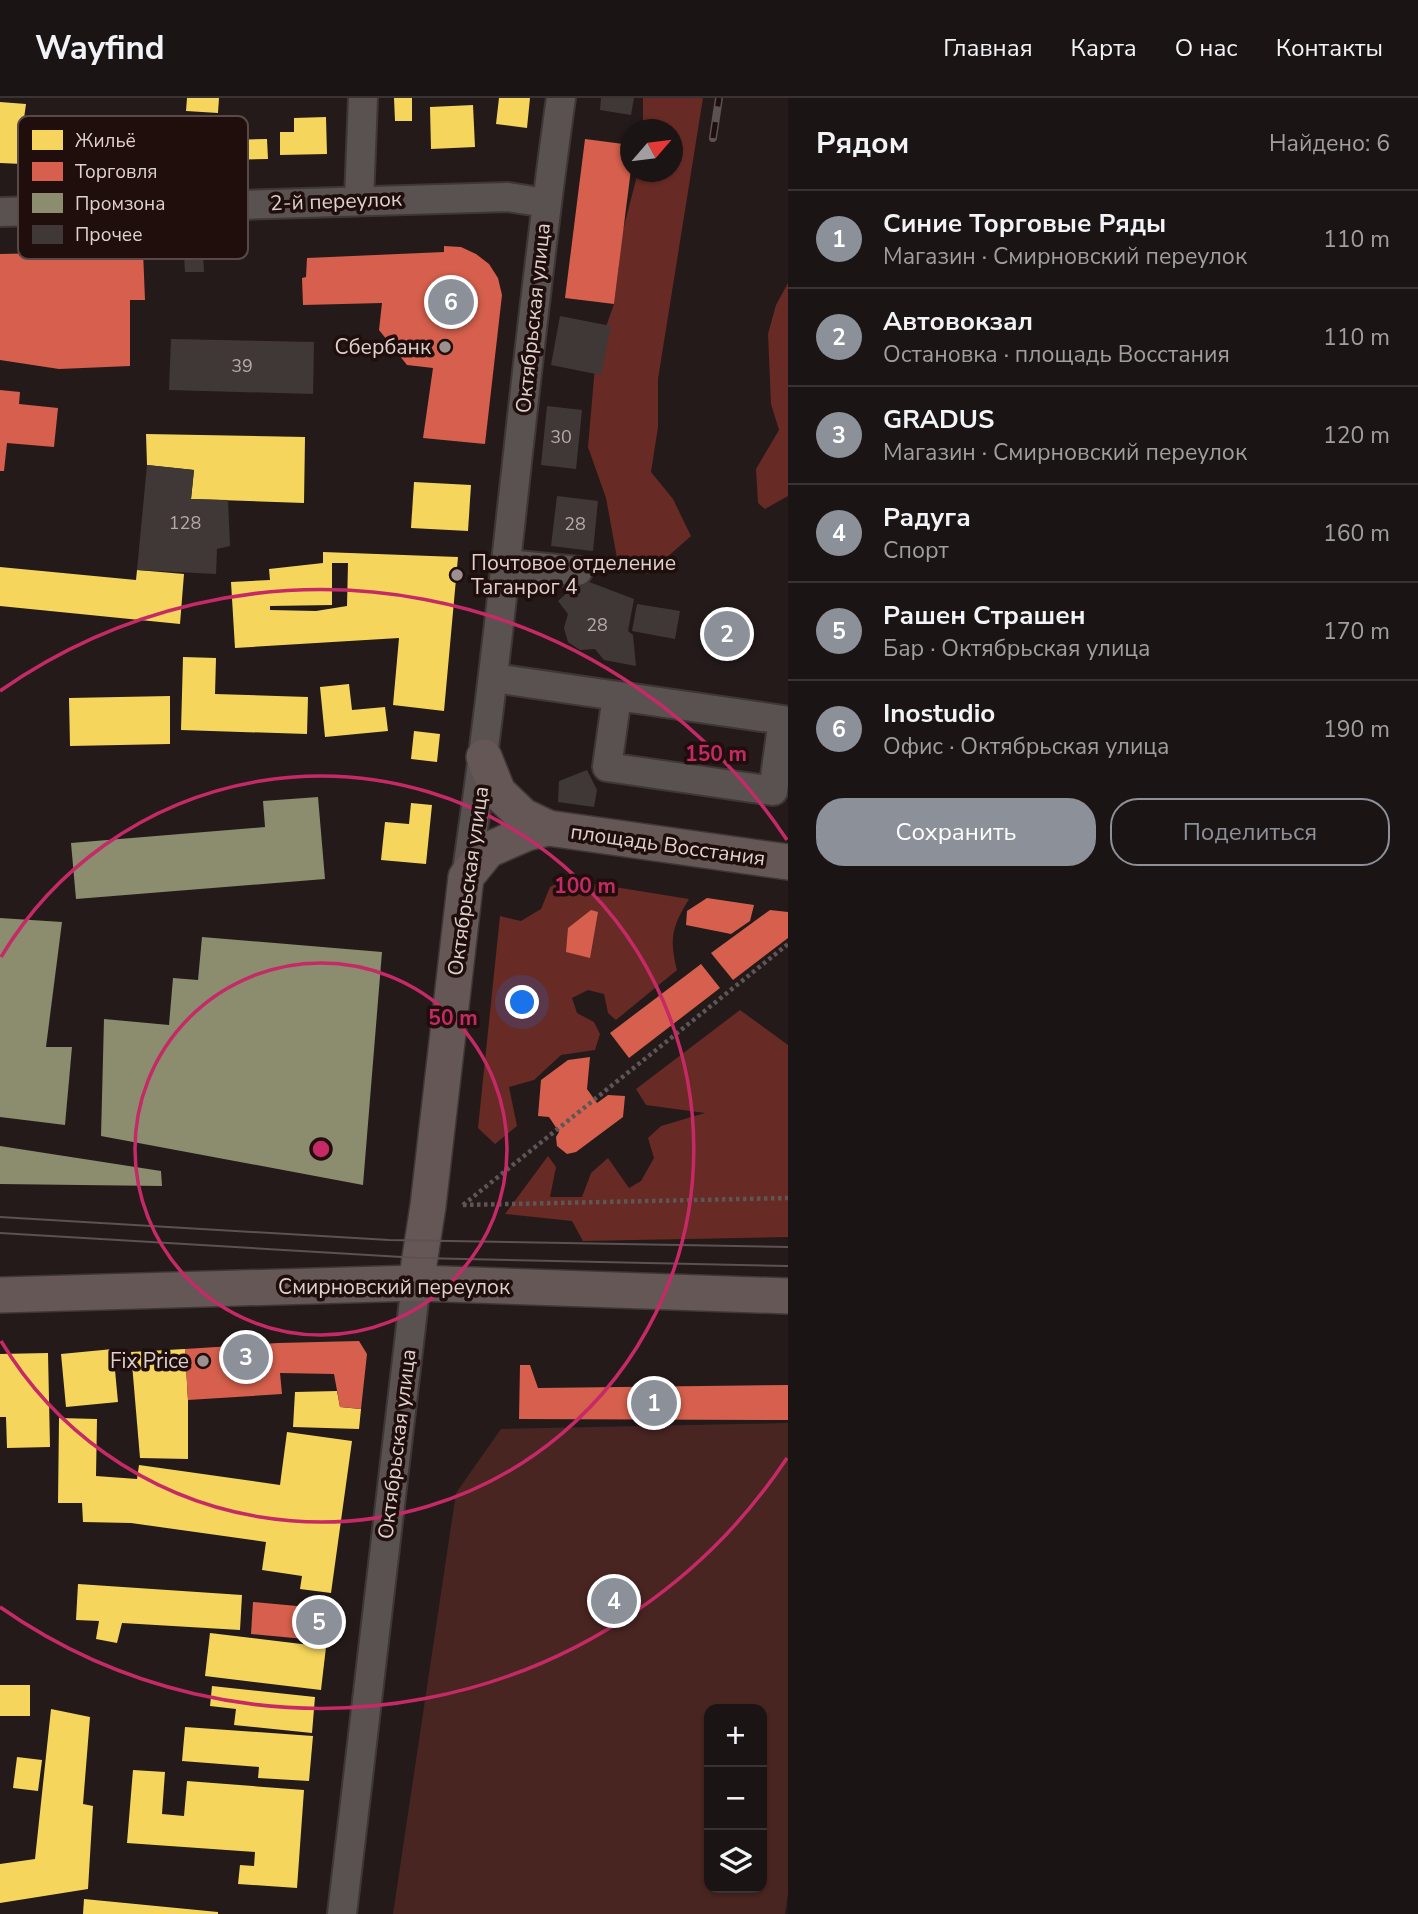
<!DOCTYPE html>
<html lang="ru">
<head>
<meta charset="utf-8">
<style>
  :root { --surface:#1b1414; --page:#282122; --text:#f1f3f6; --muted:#a09ea0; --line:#393334; --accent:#8c9099 }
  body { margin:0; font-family:"Nunito Sans",sans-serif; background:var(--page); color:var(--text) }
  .controls { position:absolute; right:21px; bottom:21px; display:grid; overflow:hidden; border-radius:14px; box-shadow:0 2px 5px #0004 }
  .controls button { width:63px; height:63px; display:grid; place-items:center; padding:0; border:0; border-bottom:2px solid var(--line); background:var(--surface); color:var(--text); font:35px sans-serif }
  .compass { position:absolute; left:620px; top:21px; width:63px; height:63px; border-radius:50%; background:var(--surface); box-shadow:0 2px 5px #0004; rotate:62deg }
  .you { position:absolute; left:523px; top:905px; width:24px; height:24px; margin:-18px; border:5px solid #fff; border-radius:50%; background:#1a73e8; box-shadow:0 0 0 10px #1a73e833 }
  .badge { display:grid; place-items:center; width:46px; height:46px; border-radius:50%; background:var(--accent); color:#fff; font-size:23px; font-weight:700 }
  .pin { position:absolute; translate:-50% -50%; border:4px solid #fff; box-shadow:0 2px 7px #0006 }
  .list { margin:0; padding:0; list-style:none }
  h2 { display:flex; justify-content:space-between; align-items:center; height:91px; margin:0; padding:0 28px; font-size:30px }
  h2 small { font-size:23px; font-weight:400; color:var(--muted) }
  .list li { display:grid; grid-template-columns:46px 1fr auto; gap:21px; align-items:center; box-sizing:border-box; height:98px; padding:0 28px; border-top:2px solid var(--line) }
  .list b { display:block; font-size:26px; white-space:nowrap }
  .list p { margin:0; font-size:23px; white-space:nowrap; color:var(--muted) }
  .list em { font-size:23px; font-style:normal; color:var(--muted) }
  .actions { display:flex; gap:14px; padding:21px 28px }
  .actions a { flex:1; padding:16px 0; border:2px solid var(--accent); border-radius:28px; text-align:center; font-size:24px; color:var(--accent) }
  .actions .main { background:var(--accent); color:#fff }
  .icon { flex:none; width:38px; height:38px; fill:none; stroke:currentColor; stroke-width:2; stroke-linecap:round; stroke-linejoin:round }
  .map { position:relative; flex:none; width:788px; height:1816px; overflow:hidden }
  header { display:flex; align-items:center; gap:42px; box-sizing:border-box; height:98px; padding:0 35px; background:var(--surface); border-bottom:2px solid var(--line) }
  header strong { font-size:33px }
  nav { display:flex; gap:38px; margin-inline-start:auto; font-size:24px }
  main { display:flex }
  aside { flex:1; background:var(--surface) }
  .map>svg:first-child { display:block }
  .green { fill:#492521; fill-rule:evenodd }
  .forest { fill:#682a24 }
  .homes { fill:#f6d55c; fill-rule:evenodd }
  .shops { fill:#d6604d }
  .industry { fill:#8c8c6e }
  .building { fill:#403837 }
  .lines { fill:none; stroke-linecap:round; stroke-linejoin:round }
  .minor-casing { stroke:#3f3736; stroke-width:32 }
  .major-casing { stroke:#3f3736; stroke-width:38 }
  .path { stroke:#5e5656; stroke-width:4.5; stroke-dasharray:3.5 3.5; stroke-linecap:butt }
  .minor { stroke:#5a5251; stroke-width:28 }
  .major { stroke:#655756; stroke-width:35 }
  .tram { stroke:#5b5251; stroke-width:2 }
  .rail-casing { stroke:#5b5251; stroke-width:8 }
  .rail { stroke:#1f0e0c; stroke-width:5; stroke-dasharray:16; stroke-linecap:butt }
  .ring { fill:none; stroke:#c52a67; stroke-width:3.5 }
  .poi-dot { fill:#9d9190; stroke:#1f0e0c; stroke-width:2.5 }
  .labels { text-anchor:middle; stroke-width:7; stroke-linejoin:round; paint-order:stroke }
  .number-label { font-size:18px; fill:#b6aba9 }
  .street-label { font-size:21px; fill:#ded1cf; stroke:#1f0e0c }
  .poi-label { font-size:21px; fill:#ded1cf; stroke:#1f0e0c; text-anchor:end }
  .key { fill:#1f0e0c; stroke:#584846; stroke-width:2 }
  .key-label { font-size:19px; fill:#ded1cf }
  .centre { fill:#c52a67; stroke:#1f0e0c; stroke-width:3.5 }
  .ring-label { font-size:21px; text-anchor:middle; font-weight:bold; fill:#c52a67; stroke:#1f0e0c; stroke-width:7; stroke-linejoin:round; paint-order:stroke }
</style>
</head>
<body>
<header>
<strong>Wayfind</strong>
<nav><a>Главная</a><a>Карта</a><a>О нас</a><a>Контакты</a></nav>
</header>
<main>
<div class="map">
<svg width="788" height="1816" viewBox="0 0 788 1816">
  <rect width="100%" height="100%" fill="#241a1a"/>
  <path class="green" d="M788,1325V1796L785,1816H393L456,1395L501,1331ZM709,1611H762V1790H709Z"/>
  <g class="forest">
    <polygon points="643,0 703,0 658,281 658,329 651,374 673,401 691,438 648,476 617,460 606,400 588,349 596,257 614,206 623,132 638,74 673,74 673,32 643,31"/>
    <polygon points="788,185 788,398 765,411 758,405 756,371 779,332 771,306 768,236 776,207"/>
    <path d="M565,781L689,801C672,829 669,840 677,872L616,922L608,915L604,896L588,892L572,900L577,915L594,924L600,936L595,952L561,957L534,982L509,989L517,1028L495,1046L478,1030L500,818L521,823L541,811L550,789Z"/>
    <polygon points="740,912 788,947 788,1139 583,1143 572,1123 505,1116 548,1058 556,1069 550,1099 582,1099 591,1075 608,1060 629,1090 641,1083 654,1060 648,1040 661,1028 705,1015 646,1007 636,991"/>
  </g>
  <g class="homes">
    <polygon points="187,0 219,0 218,15 186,13"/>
    <polygon points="394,0 412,0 412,23 395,23"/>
    <polygon points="499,0 530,0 527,30 496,26"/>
    <polygon points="0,4 26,6 22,35 47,36 45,67 0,65"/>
    <polygon points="473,7 475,49 431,51 430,9"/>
    <polygon points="326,19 327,56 280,57 280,34 294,34 294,20"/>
    <polygon points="267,41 268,61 227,62 227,42"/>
    <polygon points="146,336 305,339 304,405 191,401 194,372 147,367"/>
    <polygon points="414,384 471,387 468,433 411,430"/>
    <path d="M323,454L458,459L444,613L393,607L399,540L235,550L231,484L270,482L269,471L323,465ZM332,465H348L347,508L316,513L270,512V508L332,507Z"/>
    <polygon points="0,469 136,482 137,472 184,476 180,526 0,508"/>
    <polygon points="183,559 216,560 215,596 308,599 307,636 181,632"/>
    <polygon points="349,586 352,612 385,609 388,633 325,639 320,589"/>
    <polygon points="170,598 170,646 70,648 69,600"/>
    <polygon points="414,633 440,636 437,664 411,661"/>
    <polygon points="411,705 432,707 426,766 381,762 385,724 409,726"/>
    <polygon points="113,1251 118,1304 66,1309 61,1256"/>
    <polygon points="185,1251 188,1302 188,1361 140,1360 131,1254"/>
    <polygon points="48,1255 50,1349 7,1350 6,1319 0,1319 0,1256"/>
    <polygon points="337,1293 340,1309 361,1311 359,1331 293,1329 295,1294"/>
    <polygon points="59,1320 97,1321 96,1378 137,1381 139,1367 280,1387 287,1334 352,1343 331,1495 300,1491 302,1478 262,1472 266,1444 131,1425 83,1424 82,1405 58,1405"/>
    <polygon points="78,1486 242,1497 240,1532 122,1525 117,1545 96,1541 99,1523 76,1522"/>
    <polygon points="210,1535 326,1549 321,1592 205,1578"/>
    <rect x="0" y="1587" width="30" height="31"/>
    <polygon points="212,1588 315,1599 312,1635 234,1627 236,1611 210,1608"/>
    <polygon points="51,1611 90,1619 83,1706 93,1708 88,1791 0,1805 0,1766 35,1761"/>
    <polygon points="185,1629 313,1638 309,1683 258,1680 259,1669 182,1663"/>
    <polygon points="17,1659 42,1662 38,1693 13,1690"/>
    <polygon points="133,1672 165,1674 162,1716 184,1718 187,1683 304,1692 297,1790 238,1786 240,1767 254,1768 255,1754 127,1745"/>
    <polygon points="84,1801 218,1814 218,1816 83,1816"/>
  </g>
  <g class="shops">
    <polygon points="585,41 631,47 631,71 614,206 565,200"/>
    <polygon points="444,148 461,149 476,156 489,166 498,180 502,197 485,346 423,340 433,270 407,267 379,232 382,205 303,207 302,180 306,179 307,160 444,154"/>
    <polygon points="143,153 145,202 130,202 130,268 59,271 0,262 0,156"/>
    <polygon points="0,292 20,294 19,306 58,310 54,349 7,345 4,373 0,373"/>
    <polygon points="707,800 754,807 750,823 731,836 686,827 687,813"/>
    <polygon points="591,812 598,814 590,860 566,854 568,830"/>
    <polygon points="770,812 788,814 788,840 733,882 711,855"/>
    <polygon points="701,866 720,890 629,960 610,935"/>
    <polygon points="590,959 587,991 597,1005 608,997 625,998 623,1019 576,1054 567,1056 557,1048 556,1039 559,1034 549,1019 538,1018 541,982 568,962"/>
    <polygon points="359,1243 367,1256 361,1311 340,1309 334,1276 280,1275 282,1296 188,1302 185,1251 278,1245"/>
    <polygon points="520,1267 530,1267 538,1290 788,1287 788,1322 519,1321"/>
    <polygon points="253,1504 329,1511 326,1543 251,1536"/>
  </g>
  <g class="industry">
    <polygon points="318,699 325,781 76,801 71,745 265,729 263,703"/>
    <polygon points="0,820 62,824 46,949 72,949 65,1027 0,1019"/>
    <polygon points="202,839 382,854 363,1087 101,1038 104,921 169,927 173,880 198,882"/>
    <polygon points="0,1048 161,1073 162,1088 0,1086"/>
  </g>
  <g class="building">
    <polygon points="601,0 634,0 631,17 600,12"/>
    <polygon points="203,156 204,174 185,174 184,157"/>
    <polygon points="560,218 611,228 601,277 551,267"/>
    <polygon points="171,241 314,244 313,296 169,292"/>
    <polygon points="547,308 582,312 576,371 541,367"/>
    <polygon points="147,367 194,372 191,401 228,402 230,448 217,451 216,476 137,472"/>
    <polygon points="557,398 598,403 593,453 551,448"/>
    <polygon points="584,482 634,501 628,533 633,537 636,568 604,562 595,551 580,552 568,544 564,530 568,516 558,503 567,495 559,486"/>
    <polygon points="637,506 680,513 675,541 632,533"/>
    <polygon points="587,672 597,692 594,709 558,704 559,683"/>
  </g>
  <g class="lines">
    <g class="minor-casing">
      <g id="minor">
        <polyline points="359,102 363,0"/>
        <polyline points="0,114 508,99 546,105"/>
        <polyline points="507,466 578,473"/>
        <polyline points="494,580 783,622 773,693 607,669 617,598"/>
        <path d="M466,779C505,520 524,259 561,0"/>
        <polyline points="342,1816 416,1185"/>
      </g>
    </g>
    <g class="major-casing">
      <g id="major">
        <polyline points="484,659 498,694 523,718 548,730 788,764"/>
        <polyline points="416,1185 428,1108 466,779 488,752 527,735 548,730"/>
        <polyline points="0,1197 416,1185 788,1198"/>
      </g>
    </g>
    <g class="path">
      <polyline points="463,1107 788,846"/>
      <polyline points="463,1107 788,1100"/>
    </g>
    <use href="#minor" class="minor"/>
    <use href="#major" class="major"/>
    <g class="tram">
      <polyline points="0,1119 389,1142 788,1149"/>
      <polyline points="0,1135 419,1160 788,1168"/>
    </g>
    <g class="rail-casing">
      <polyline id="rail" points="713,40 719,0"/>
    </g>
    <use href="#rail" class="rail"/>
  </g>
  <g class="ring">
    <circle cx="321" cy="1051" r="186"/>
    <path d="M1 859A373 373 0 1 1 1 1243"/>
    <path d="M787 1360A559 559 0 0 1 0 1509M0 593A559 559 0 0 1 787 742"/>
  </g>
  <g class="poi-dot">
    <circle cx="445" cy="249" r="7"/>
    <circle cx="457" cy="477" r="7"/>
    <circle cx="203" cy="1263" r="7"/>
  </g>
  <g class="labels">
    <g class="number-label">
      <text x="242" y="274">39</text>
      <text x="561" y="345">30</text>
      <text x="185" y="431">128</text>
      <text x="575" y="432">28</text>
      <text x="597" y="533">28</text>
    </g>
    <g class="street-label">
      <text transform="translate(336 103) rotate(-2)" y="7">2-й переулок</text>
      <text transform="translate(533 220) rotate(-84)" y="7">Октябрьская улица</text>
      <text transform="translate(668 747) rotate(8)" y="7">площадь Восстания</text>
      <text transform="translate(468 783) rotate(-82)" y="7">Октябрьская улица</text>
      <text x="394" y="1196">Смирновский переулок</text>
      <text transform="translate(397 1346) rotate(-83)" y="7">Октябрьская улица</text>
    </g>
    <g class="poi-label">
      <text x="431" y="256">Сбербанк</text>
      <text x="471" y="472" text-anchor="start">Почтовое отделение<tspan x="471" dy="24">Таганрог 4</tspan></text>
      <text x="189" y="1270">Fix Price</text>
    </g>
  </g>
  <rect x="18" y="18" width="230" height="143" rx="10" class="key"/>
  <rect x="32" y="32" width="31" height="20" fill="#f6d55c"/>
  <rect x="32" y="64" width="31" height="19" fill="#d6604d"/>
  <rect x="32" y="95" width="31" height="20" fill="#8c8c6e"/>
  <rect x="32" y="127" width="31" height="19" fill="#403837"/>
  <g class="key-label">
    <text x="75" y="49">Жильё</text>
    <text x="75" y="80">Торговля</text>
    <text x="75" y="112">Промзона</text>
    <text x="75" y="143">Прочее</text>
  </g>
  <circle cx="321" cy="1051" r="10" class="centre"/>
  <g class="ring-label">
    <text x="716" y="663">150 m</text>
    <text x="585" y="795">100 m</text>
    <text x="453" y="927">50 m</text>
  </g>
</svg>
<div class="controls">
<button>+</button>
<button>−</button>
<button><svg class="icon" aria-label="layers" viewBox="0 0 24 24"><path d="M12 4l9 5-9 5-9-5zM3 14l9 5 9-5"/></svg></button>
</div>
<svg class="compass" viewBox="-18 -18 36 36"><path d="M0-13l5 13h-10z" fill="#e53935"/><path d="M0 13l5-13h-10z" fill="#a09ea0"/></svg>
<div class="you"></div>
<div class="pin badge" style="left:654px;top:1305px">1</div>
<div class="pin badge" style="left:727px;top:536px">2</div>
<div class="pin badge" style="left:246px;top:1259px">3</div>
<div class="pin badge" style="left:614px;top:1503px">4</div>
<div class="pin badge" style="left:319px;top:1524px">5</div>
<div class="pin badge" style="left:451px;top:204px">6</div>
</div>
<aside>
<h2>Рядом<small>Найдено: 6</small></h2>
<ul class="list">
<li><span class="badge">1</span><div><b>Синие Торговые Ряды</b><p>Магазин · Смирновский переулок</p></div><em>110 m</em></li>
<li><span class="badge">2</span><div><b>Автовокзал</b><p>Остановка · площадь Восстания</p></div><em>110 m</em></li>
<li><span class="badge">3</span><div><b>GRADUS</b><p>Магазин · Смирновский переулок</p></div><em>120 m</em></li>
<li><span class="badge">4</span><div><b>Радуга</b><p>Спорт</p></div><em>160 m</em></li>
<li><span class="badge">5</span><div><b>Рашен Страшен</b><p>Бар · Октябрьская улица</p></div><em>170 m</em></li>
<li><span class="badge">6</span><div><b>Inostudio</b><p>Офис · Октябрьская улица</p></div><em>190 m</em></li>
</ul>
<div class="actions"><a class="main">Сохранить</a><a>Поделиться</a></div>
</aside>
</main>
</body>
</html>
